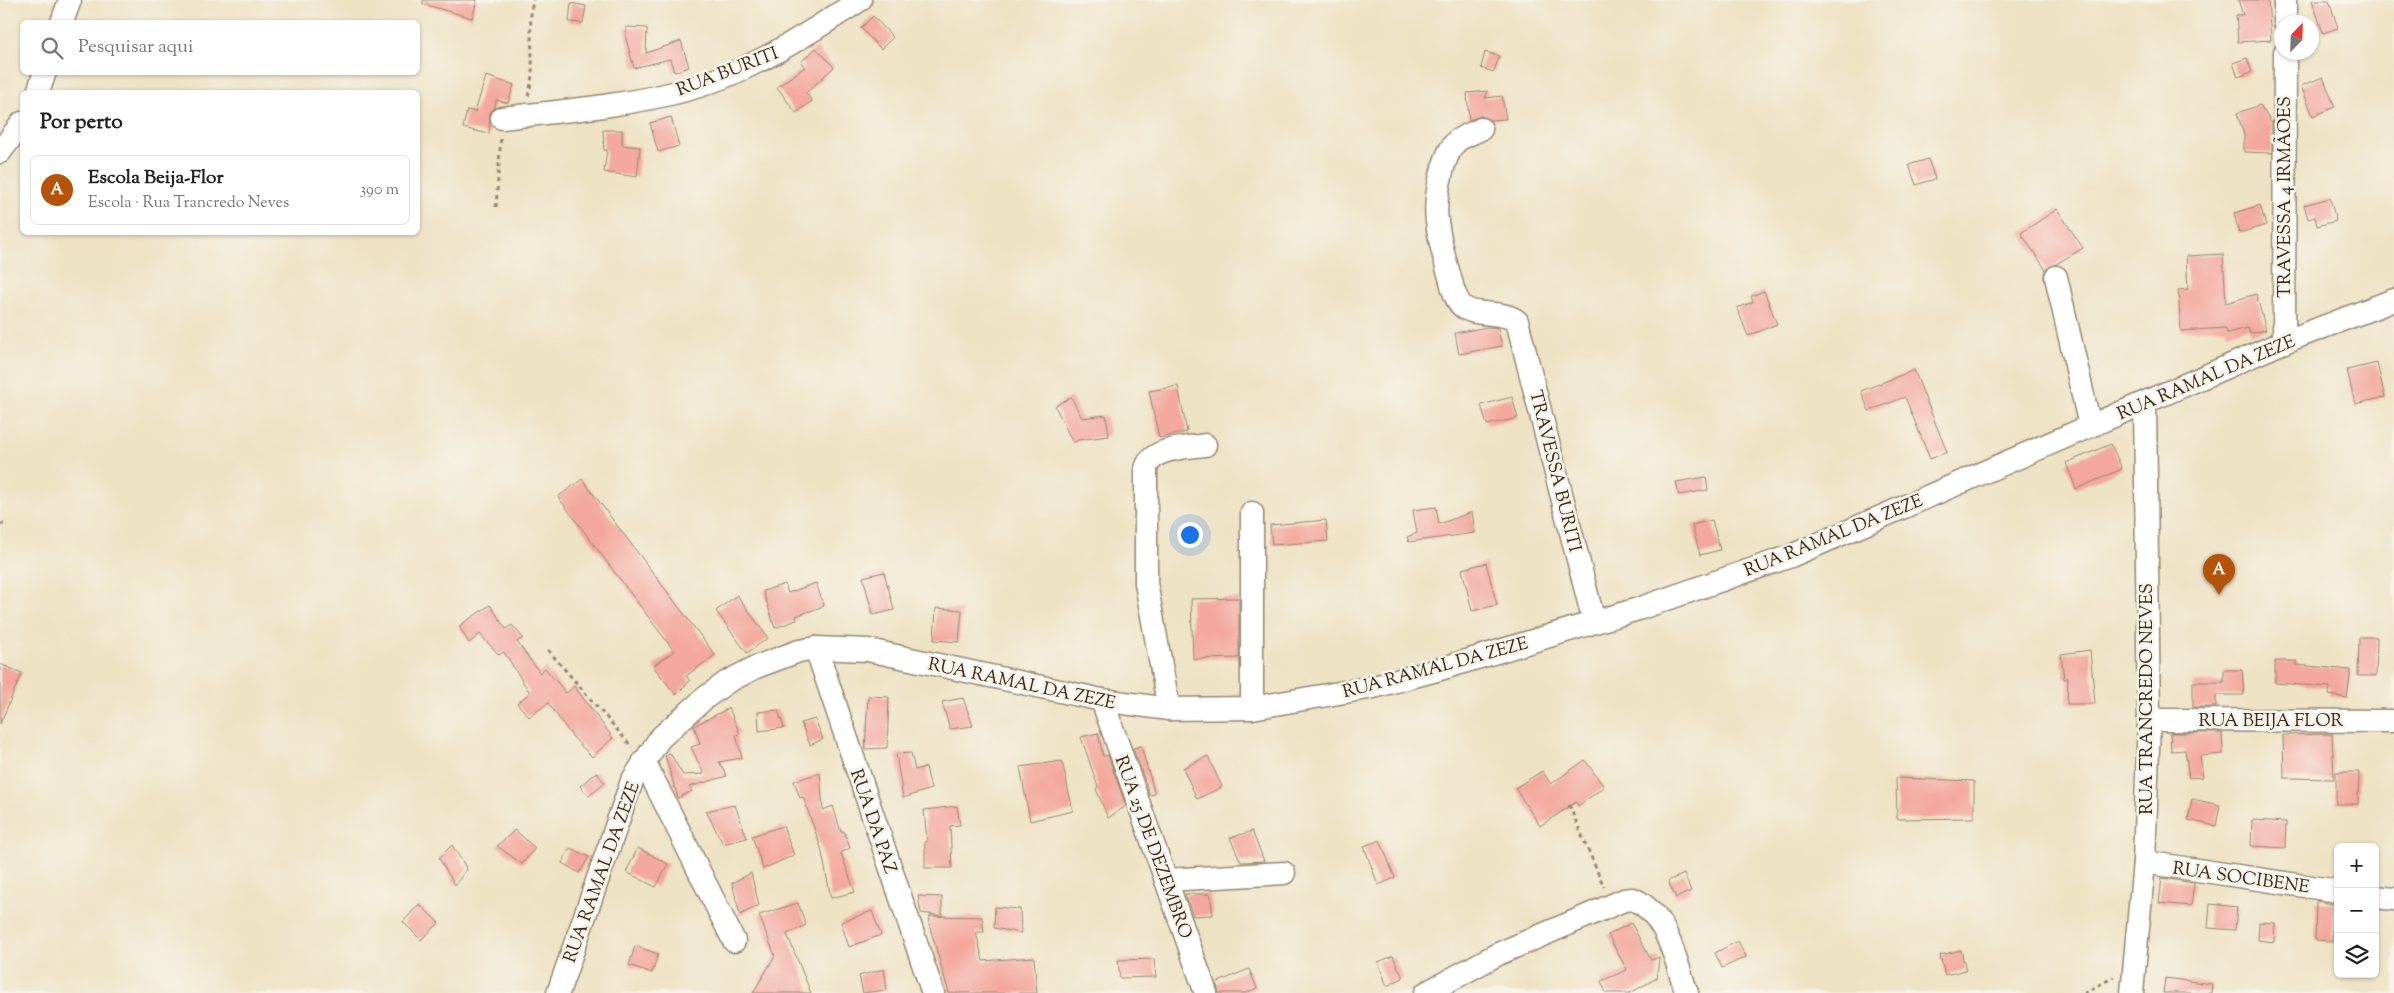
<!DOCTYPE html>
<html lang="pt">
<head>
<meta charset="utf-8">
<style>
  :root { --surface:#fff; --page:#f6f6f6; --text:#222; --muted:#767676; --line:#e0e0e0; --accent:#b45309 }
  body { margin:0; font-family:"Sorts Mill Goudy",serif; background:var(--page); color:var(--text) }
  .controls { position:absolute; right:15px; bottom:15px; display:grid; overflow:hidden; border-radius:8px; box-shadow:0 1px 4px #0004 }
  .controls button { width:45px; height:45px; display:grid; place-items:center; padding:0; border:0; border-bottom:1px solid var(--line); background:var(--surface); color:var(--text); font:25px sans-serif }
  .compass { position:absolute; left:2274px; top:15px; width:45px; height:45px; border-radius:50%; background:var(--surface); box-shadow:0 1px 4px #0004; rotate:23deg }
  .you { position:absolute; left:1189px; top:534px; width:18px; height:18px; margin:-12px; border:4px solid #fff; border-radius:50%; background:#1a73e8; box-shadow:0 0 0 8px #1a73e833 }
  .badge { display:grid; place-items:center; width:32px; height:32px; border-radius:50%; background:var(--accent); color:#fff; font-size:16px; font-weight:700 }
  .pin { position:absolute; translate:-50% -41px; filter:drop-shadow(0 1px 2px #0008) }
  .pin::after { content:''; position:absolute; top:26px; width:18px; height:15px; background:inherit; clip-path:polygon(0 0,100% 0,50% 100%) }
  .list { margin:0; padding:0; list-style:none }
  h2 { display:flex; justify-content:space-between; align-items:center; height:65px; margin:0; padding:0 20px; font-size:21px }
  h2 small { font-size:16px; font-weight:400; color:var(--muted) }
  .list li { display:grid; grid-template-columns:32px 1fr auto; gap:15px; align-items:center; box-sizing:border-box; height:70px; margin:0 10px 10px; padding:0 10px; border:1px solid var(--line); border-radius:8px }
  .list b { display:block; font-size:19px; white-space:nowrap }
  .list p { margin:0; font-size:16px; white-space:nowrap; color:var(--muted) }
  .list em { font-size:16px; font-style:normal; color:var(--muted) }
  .icon { flex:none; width:28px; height:28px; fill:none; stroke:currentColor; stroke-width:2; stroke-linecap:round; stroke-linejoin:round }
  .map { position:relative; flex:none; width:2394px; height:993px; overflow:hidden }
  .search { position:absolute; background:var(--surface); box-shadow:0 1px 4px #0004; left:20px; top:20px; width:400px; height:55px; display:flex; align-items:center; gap:12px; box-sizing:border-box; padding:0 18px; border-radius:8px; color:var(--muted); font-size:19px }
  .panel { position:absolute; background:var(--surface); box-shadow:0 1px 4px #0004; left:20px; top:90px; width:400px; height:145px; border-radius:8px }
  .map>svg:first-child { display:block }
  .building { fill:#f3a79e }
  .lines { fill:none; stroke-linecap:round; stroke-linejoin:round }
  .minor-casing { stroke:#948671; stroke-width:25 }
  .path { stroke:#948671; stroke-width:3; stroke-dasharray:4 4; stroke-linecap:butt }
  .minor { stroke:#fff; stroke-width:22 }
  .labels { text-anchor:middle; stroke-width:5; stroke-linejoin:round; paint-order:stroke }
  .street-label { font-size:18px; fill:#3b2a1e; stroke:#f7f3e8 }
</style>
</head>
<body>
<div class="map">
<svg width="2394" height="993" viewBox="0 0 2394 993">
  <rect width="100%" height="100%" fill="#f7f3e8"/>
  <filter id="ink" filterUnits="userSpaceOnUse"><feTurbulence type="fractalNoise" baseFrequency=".02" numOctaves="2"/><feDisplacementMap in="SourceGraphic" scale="10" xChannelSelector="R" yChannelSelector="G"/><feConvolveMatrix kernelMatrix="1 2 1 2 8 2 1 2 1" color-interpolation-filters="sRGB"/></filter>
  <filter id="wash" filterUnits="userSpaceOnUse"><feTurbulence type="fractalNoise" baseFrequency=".0096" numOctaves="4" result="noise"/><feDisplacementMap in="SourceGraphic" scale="20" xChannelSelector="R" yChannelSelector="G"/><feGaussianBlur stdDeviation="1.12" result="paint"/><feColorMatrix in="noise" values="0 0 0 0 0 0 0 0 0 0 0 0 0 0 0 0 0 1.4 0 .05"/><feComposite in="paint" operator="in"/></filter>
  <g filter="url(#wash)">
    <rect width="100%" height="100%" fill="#eee2c4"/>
    <g id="blocks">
      <g class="building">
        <polygon points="423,0 477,0 472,18 423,4"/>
        <polygon points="2238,0 2268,0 2271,40 2238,42 2236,15 2243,15"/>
        <polygon points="2312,0 2329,0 2338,28 2323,33"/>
        <polygon points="571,3 586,6 583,23 569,22"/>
        <polygon points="873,16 893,37 881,49 861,28"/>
        <polygon points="626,27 647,28 646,53 681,41 689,67 674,72 670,59 634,68 626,39"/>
        <polygon points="816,48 834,67 806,93 812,101 796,113 777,87 805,67 801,62"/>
        <polygon points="1485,52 1499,56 1494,72 1481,68"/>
        <polygon points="2247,58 2252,72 2238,77 2233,63"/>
        <polygon points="486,76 514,85 508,103 496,100 495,107 490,113 489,134 463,128 467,110 475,112"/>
        <polygon points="2323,77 2335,107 2313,116 2301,86"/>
        <polygon points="1488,91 1485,98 1502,96 1506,119 1490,120 1481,116 1469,120 1467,93"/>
        <polygon points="2260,105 2272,123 2272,153 2244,152 2244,135 2237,113"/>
        <polygon points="671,117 679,146 658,152 650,123"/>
        <polygon points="603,130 622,130 622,145 640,147 637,177 604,172 607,150 604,150"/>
        <polygon points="1928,159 1935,179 1916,185 1909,165"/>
        <polygon points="2330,198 2336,221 2317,226 2315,217 2308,219 2304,205"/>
        <polygon points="2260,205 2266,225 2239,233 2234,213"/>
        <polygon points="2057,209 2083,248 2046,270 2021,233"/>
        <polygon points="2223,254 2226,303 2256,294 2266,330 2250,334 2248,328 2227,333 2225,328 2181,331 2178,290 2188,289 2186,256"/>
        <polygon points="1764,291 1777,324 1748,336 1737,308 1753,302 1751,296"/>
        <polygon points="1487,327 1498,328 1502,346 1459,354 1455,333"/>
        <polygon points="2377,363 2385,397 2355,404 2347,370"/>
        <polygon points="1914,370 1947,452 1930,459 1905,397 1869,411 1861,391"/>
        <polygon points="1178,386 1187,432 1159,438 1149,391"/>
        <polygon points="1071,397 1082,418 1106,415 1109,436 1078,440 1073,443 1055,406"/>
        <polygon points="1512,397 1518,418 1487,425 1481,405"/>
        <polygon points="2111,444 2122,469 2076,489 2066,463"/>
        <polygon points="1706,477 1708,490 1679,495 1676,482"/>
        <polygon points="582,479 715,655 686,676 690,681 676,695 653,666 674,651 558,497"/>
        <polygon points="1436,507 1439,524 1472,512 1475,533 1409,542 1407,537 1417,533 1413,510"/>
        <polygon points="1326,520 1328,541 1272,545 1270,525"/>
        <polygon points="1712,520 1720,550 1700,555 1692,525"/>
        <polygon points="1486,563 1497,605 1472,611 1462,569"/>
        <polygon points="884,572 894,610 873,615 863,577"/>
        <polygon points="816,583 824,606 796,616 797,620 775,628 763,591 785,584 788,593"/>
        <polygon points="737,595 768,638 747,653 716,611"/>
        <polygon points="1239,598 1239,658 1193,659 1191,599"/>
        <polygon points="490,605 506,629 512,625 523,638 517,642 540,673 545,668 566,693 574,686 613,738 592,757 572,736 548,703 529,717 517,703 530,693 504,652 499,655 480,634 469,643 459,626"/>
        <polygon points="936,608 962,610 959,642 934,640"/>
        <polygon points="2359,637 2377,637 2376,676 2358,676"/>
        <polygon points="2090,650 2095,704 2067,704 2068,678 2064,679 2061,654"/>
        <polygon points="2275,661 2297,661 2297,665 2351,670 2347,698 2329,695 2330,687 2275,683"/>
        <polygon points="0,664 22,673 0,724"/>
        <polygon points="2224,670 2242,670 2244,695 2216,695 2216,707 2193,707 2193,682 2224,682"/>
        <polygon points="868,696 889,697 887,748 865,749"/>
        <polygon points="963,698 973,726 950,729 942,702"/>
        <polygon points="729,708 740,734 736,735 742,758 719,762 727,776 689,787 692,791 678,798 665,755 670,753 683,775 704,774 691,747 700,744 694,726"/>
        <polygon points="778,710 784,728 759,731 758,712"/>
        <polygon points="815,719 823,739 810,745 801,723"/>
        <polygon points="1098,733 1103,756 1108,755 1126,806 1108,818 1096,789 1098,787 1081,737"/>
        <polygon points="2170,733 2222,733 2223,754 2200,756 2203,777 2189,778 2185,750 2171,751"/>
        <polygon points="2332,734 2334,779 2284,778 2283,735"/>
        <polygon points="1141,746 1155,794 1150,795 1133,748"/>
        <polygon points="911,753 915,770 926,767 931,789 903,798 896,754"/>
        <polygon points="1208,756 1222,787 1197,799 1183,768"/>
        <polygon points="1585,760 1604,787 1578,806 1576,802 1540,826 1515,788 1542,771 1551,784"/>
        <polygon points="1062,761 1073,811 1030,821 1020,767"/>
        <polygon points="596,772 605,783 589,796 580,786"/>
        <polygon points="2336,772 2359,772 2358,804 2336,804"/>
        <polygon points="820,773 823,810 833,806 841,832 844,831 850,848 841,853 855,892 831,898 821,848 803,797 800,798 794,781"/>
        <polygon points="1896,778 1974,781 1974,818 1897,819"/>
        <polygon points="2192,799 2220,805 2216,826 2188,820"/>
        <polygon points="735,805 747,838 723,844 706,811"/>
        <polygon points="957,806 960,825 950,826 952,868 925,868 925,841 927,842 924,810"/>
        <polygon points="2252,820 2286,822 2285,848 2251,846"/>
        <polygon points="783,826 794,855 763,869 752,836"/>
        <polygon points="515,830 535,848 522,864 497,846"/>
        <polygon points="1252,831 1264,861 1241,862 1230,838"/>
        <polygon points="1380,840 1395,878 1378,885 1364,846"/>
        <polygon points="452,845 467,869 455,885 439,858"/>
        <polygon points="570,848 589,857 579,873 562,863"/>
        <polygon points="638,848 668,864 656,887 626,872"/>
        <polygon points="751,873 759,905 740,915 732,883"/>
        <polygon points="1684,874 1691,891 1676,898 1668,881"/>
        <polygon points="2162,878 2194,883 2191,906 2159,903"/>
        <polygon points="1185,894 1210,894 1213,915 1193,916"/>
        <polygon points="918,896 942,897 942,916 921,913"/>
        <polygon points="2316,901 2333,904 2332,941 2315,940"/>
        <polygon points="798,903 806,925 787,934 811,993 753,993 775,956 759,915"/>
        <polygon points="419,904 439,923 421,940 403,922"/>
        <polygon points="2210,904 2237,907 2235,930 2208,928"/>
        <polygon points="995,907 1020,909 1021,933 994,928"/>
        <polygon points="872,911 881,935 849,947 841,922"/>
        <polygon points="930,916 982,917 984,932 976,932 983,961 1034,957 1037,993 949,993 929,924"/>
        <polygon points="2259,922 2275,923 2274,942 2258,940"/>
        <polygon points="1631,923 1651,960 1659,957 1657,978 1630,993 1606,993 1601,981 1627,970 1608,935"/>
        <polygon points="1738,941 1746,957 1722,968 1715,953"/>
        <polygon points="635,946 658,954 652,973 629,965"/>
        <polygon points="1961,950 1966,970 1945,975 1940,955"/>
        <polygon points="1393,956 1403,978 1387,986 1378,962"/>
        <polygon points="1154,959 1156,977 1120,978 1118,960"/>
        <polygon points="884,969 887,990 863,993 859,976"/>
        <polygon points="1249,969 1257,988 1246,993 1219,993 1216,983"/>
        <polygon points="2165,978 2212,984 2211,993 2163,993"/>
      </g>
    </g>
  </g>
  <g filter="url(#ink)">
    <use href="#blocks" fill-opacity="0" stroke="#948671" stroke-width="1"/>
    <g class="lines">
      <g class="minor-casing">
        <g id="minor">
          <polyline points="62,22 70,0"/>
          <polyline points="2285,22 2285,0"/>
          <polyline points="38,92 45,72"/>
          <path d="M502,118C562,111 623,106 682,91C747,74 805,36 860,0"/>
          <path d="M1481,129C1474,133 1463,136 1457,141C1442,155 1434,201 1437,221C1439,239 1444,257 1449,274C1452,284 1454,298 1462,306C1473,317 1502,310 1517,321L1594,622"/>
          <polyline points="0,152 22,123"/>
          <polyline points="2056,277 2090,426"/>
          <polyline points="2284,342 2285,52"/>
          <polyline points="1252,513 1252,708"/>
          <polyline points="816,648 933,993"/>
          <polyline points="1102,700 1206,993"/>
          <path d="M1169,709L1146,583V469C1151,447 1187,448 1205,445"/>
          <polyline points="2149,720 2394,721"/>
          <polyline points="644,761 734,941"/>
          <polyline points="2144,862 2338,891"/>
          <polyline points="1166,880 1284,873"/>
          <polyline points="2375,897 2394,899"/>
          <polyline points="558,993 626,798 632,781 660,738 705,698 727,682 756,667 799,651 816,648 868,650 1102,700 1169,709 1252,708 1374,687 1437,670 1638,609 1791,556 2284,342 2394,300"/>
          <path d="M1426,993L1498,954L1624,900L1633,899C1668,914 1675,961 1687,993"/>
          <polyline points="2132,993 2144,862 2149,720 2145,404"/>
        </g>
      </g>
      <g class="path">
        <path d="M528,96C538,64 526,32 533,0"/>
        <polyline points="496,207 501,136"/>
        <polyline points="0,524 4,524"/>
        <polyline points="548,650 632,747"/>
        <polyline points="1569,805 1604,887"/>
        <polyline points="2084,993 2114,977"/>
      </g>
      <use href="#minor" class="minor"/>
    </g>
  </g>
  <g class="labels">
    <g class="street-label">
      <text transform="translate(727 71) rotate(-21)" y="6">RUA BURITI</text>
      <text transform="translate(2284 197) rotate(-90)" y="6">TRAVESSA 4 IRMÃOES</text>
      <text transform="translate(2206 377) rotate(-23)" y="6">RUA RAMAL DA ZEZE</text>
      <text transform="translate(1556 471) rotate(76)" y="6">TRAVESSA BURITI</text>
      <text transform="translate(1833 535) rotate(-22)" y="6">RUA RAMAL DA ZEZE</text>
      <text transform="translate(1435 667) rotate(-15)" y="6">RUA RAMAL DA ZEZE</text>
      <text transform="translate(1022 683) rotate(12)" y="6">RUA RAMAL DA ZEZE</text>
      <text transform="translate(2146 699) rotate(-90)" y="6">RUA TRANCREDO NEVES</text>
      <text x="2271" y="726">RUA BEIJA FLOR</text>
      <text transform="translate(874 821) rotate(71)" y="6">RUA DA PAZ</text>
      <text transform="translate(1154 847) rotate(70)" y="6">RUA 25 DE DEZEMBRO</text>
      <text transform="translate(601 872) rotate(-70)" y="6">RUA RAMAL DA ZEZE</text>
      <text transform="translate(2241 877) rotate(8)" y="6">RUA SOCIBENE</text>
    </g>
  </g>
</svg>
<div class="controls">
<button>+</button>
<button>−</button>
<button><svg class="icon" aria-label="layers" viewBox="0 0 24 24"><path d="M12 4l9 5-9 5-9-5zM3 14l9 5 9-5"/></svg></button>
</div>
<svg class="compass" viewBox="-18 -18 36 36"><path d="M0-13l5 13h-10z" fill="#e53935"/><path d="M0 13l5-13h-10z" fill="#767676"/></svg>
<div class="you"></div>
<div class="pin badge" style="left:2219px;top:595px">A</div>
<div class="search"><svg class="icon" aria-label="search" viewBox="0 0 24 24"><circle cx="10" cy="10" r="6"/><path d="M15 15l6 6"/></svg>Pesquisar aqui</div>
<section class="panel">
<h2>Por perto<small></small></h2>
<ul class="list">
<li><span class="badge">A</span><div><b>Escola Beija-Flor</b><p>Escola · Rua Trancredo Neves</p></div><em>390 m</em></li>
</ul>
</section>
</div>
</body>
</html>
